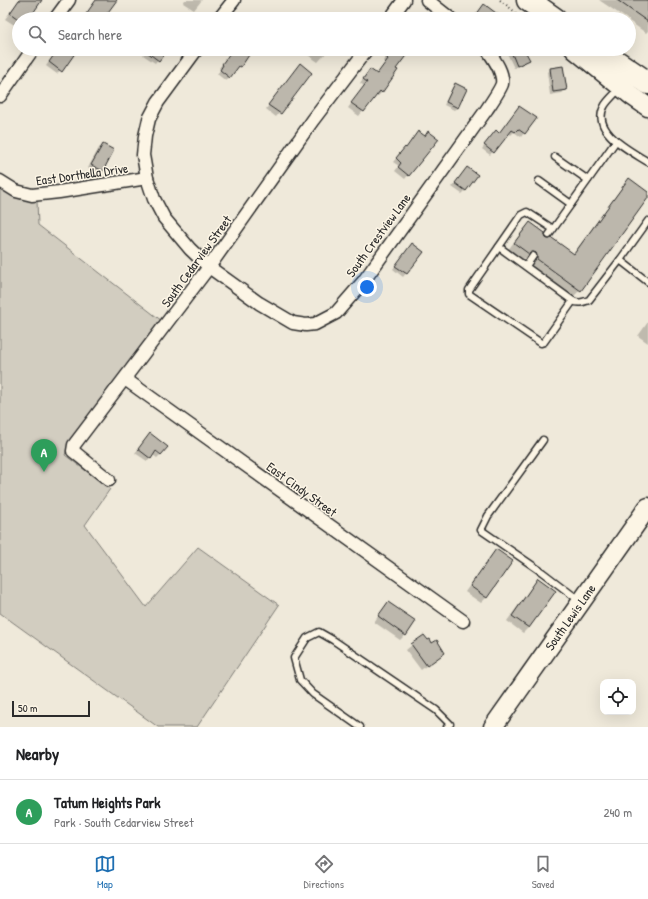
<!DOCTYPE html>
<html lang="en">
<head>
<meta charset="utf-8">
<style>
  :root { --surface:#fff; --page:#f6f6f6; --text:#202124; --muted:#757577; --line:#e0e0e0; --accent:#1f6fb2 }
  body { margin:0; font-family:"Patrick Hand",sans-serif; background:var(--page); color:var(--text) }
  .controls { position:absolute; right:12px; bottom:12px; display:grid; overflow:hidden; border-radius:8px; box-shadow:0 4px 16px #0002 }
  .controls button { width:36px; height:36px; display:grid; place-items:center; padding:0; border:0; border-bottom:1px solid var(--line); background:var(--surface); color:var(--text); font:20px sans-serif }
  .scale { position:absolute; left:12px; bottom:10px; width:78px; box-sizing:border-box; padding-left:4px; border:2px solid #2b2b2b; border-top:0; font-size:11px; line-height:14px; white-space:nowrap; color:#2b2b2b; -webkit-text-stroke:3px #fcf5e5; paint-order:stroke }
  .you { position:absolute; left:367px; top:287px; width:14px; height:14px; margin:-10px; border:3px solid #fff; border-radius:50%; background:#1a73e8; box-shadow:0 0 0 6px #1a73e833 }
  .badge { display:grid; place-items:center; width:26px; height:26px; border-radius:50%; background:var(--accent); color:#fff; font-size:13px; font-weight:700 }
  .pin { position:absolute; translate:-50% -33px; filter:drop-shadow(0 1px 2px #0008) }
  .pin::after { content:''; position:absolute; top:21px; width:14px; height:12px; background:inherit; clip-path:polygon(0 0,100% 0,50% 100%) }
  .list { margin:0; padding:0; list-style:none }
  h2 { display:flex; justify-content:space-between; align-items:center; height:52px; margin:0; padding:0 16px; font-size:17px }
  h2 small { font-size:13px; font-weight:400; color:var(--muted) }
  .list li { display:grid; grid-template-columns:26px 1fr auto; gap:12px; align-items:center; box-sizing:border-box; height:64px; padding:0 16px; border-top:1px solid var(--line) }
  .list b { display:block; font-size:15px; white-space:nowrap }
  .list p { margin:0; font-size:13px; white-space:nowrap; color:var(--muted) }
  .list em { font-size:13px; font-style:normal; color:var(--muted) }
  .icon { flex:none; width:22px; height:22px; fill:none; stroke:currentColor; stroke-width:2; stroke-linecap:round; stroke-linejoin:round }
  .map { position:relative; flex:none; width:648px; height:727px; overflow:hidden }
  .search { position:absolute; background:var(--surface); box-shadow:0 4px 16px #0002; left:12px; right:12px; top:12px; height:44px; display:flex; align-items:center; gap:10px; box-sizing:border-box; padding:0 14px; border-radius:22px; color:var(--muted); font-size:15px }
  .sheet { height:116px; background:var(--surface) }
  nav { display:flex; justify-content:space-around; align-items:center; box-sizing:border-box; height:56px; border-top:1px solid var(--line); background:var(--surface); font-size:11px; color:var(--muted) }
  nav a { display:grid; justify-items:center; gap:2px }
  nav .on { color:var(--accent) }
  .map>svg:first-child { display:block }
  .green { fill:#d2cdc0; stroke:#7e7c76 }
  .shadow { fill:#0003 }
  .building { fill:#bcb7ac; stroke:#2b2b2b }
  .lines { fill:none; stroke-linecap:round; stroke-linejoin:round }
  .lane-casing { stroke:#2b2b2b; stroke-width:9 }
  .street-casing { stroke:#2b2b2b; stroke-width:15 }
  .secondary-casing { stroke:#2b2b2b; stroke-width:21 }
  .highway-casing { stroke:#2b2b2b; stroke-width:25 }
  .path { stroke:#2b2b2b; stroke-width:2; stroke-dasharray:1 3; stroke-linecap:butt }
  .lane { stroke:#fcf5e5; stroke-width:6 }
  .street { stroke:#fcf5e5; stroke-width:12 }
  .secondary { stroke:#fcf5e5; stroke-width:18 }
  .highway { stroke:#fcf5e5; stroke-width:22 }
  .labels { text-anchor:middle; stroke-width:3; stroke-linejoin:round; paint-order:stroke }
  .street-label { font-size:13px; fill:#2b2b2b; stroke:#fcf5e5 }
</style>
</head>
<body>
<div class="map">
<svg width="648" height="727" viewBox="0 0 648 727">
  <rect width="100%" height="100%" fill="#efe9da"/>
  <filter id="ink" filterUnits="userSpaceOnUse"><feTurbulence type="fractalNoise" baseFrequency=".025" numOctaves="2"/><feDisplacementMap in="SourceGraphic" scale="8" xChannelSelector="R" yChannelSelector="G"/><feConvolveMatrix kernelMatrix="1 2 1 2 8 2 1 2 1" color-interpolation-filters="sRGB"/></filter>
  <g filter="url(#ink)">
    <polygon class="green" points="0,187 16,197 37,201 38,225 162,321 69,443 65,455 110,489 85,525 146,607 198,547 279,605 197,727 158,727 0,613"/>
    <g class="shadow">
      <polygon points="19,0 35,0 28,19 19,19 19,28 5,19"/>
      <polygon points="96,0 109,0 102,19 85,19 83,18"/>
      <polygon points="185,0 202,0 194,10 183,3"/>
      <polygon points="599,0 648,0 648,31 646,33 629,21 629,19 627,19"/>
      <polygon points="481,9 503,19 474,19"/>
      <polygon points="58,49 74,49 76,50 57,74 46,66"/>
      <polygon points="147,49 167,49 155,63 143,55"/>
      <polygon points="232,49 252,49 240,66 236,69 226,81 217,74 221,69 219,68 233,50"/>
      <polygon points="308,49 330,49 318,62 305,53"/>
      <polygon points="392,49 410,49 395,69 382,92 378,96 376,95 359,116 348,108 364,86 360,83 366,75 376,75 385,63 383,61"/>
      <polygon points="505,49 523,49 528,60 525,63 514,68"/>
      <polygon points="562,67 566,90 562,93 550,95 547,72 550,69"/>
      <polygon points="297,68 311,73 276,117 266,109"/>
      <polygon points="455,84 458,107 454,110 444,105 452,88"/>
      <polygon points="519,107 535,118 521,137 514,132 511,135 508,133 490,155 482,149 493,135 499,133"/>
      <polygon points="428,133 437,139 405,179 395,171 399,166 393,162 405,148 406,149 424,137"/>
      <polygon points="103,145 113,150 102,171 98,174 88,168 99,148"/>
      <polygon points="467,168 466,190 462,194 452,187"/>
      <polygon points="629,179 648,193 648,196 580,290 573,297 530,266 531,264 529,260 525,258 521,260 508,250 523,230 530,223 544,237 573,254 622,187"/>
      <polygon points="409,248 423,252 403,277 393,269"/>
      <polygon points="648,322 648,343 638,336"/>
      <polygon points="147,438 153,448 152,449 160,455 157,458 153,455 147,461 135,453"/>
      <polygon points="496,550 512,562 486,598 481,603 465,592 491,556"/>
      <polygon points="533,585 529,627 523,633 507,621"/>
      <polygon points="388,603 405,635 400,640 374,622"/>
      <polygon points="432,644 444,652 421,670 406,650 412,645"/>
    </g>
    <g class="building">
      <polygon points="19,0 42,0 29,19 18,19 10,13"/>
      <polygon points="96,0 117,0 103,19 93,19 86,14"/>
      <polygon points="617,0 648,0 648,22"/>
      <polygon points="484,4 504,19 482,19 476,15"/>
      <polygon points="58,49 78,49 62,72 49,62"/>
      <polygon points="143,49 168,49 159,61"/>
      <polygon points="233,49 253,49 241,67 239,66 230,78 220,70 223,65 222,64"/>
      <polygon points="392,49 411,49 396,69 398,70 382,93 380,91 364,112 351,103 367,82 363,79 370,69 377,74 388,59 386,57"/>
      <polygon points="510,49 524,49 530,60 517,66"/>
      <polygon points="300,63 312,73 281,114 268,105"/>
      <polygon points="563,66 567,90 553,92 550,68"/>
      <polygon points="455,83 467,89 458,108 446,102"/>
      <polygon points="519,106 537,118 525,134 518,129 515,132 512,130 494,153 484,145 496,130 499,133"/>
      <polygon points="418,131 425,136 428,131 439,139 409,176 398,167 401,163 396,158 405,147 406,148"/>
      <polygon points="103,144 114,150 103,171 91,165"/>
      <polygon points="467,167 478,175 466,191 455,183"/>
      <polygon points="629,178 648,192 648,198 581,291 537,259 537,256 536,253 533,252 529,254 514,243 530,222 545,233 545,235 546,238 549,239 552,238 574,254"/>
      <polygon points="412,243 424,252 407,274 395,266"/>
      <polygon points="150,433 168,447 161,455 156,451 151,459 138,449"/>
      <polygon points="496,549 513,561 487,598 470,586"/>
      <polygon points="538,578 556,591 529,628 512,616"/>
      <polygon points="388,602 416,621 406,636 378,616"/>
      <polygon points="424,635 428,640 430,639 432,643 437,640 445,653 427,666 411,644"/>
    </g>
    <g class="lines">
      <g class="lane-casing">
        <g id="lane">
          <path d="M619,89C615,94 609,99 605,105C589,131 631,151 648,162"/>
          <polyline points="555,157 588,180"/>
          <polyline points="539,181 571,204"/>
          <polyline points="553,229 527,212 521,215 469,290 469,294 541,343 544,342 573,301"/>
          <polyline points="549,235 616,141"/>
          <path d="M499,247L573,301C579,304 583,302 589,300L620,260L648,221"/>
          <polyline points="620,260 648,282"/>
          <polyline points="526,266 533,256"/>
          <polyline points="543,440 488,516 481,530 542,572 580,601"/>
          <polyline points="360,727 313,694 300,680 294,658 307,638 319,632 333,640 436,710 450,724 447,727"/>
        </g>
      </g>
      <g class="street-casing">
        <g id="street">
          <polyline points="427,0 451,19"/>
          <polyline points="55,19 69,0"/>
          <polyline points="219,19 234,0"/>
          <polyline points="390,19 404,0"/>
          <path d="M197,49L158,102L149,119L145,136L143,155L147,178L154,199L164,218L190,249L209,267L259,303L293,323L306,325L315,324L336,313L363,282L487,109C491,103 500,90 502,84C504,72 493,58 487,49"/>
          <polyline points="0,96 33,49"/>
          <polyline points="0,181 16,191 32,195 59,192 147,178"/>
          <polyline points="125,379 463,621"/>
          <polyline points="109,480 73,451 74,445 209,267 313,120 367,49"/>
        </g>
      </g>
      <g class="secondary-casing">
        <g id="secondary">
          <polyline points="574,49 632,96 648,107"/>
          <polyline points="493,727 648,507"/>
        </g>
      </g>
      <g class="highway-casing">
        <g id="highway">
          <polyline points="528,0 555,19"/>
          <polyline points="598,49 648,83"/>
        </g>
      </g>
      <polyline class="path" points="500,0 524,19"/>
      <use href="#lane" class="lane"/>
      <use href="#street" class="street"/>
      <use href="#secondary" class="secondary"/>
      <use href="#highway" class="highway"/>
    </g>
  </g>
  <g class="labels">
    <g class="street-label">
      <text transform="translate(82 174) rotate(-8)" y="5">East Dorthella Drive</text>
      <text transform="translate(378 235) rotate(-54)" y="5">South Crestview Lane</text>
      <text transform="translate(196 261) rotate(-54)" y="5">South Cedarview Street</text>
      <text transform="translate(302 489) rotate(36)" y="5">East Cindy Street</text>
      <text transform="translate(570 617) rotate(-55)" y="5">South Lewis Lane</text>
    </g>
  </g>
</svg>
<div class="controls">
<button><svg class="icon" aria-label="locate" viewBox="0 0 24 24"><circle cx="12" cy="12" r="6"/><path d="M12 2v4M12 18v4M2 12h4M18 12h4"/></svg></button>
</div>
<div class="scale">50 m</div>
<div class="you"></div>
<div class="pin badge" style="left:44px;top:472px;background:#2e9e5b">A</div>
<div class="search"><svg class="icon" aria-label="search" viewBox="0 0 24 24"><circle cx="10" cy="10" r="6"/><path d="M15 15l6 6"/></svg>Search here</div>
</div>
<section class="sheet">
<h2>Nearby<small></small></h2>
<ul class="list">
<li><span class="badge" style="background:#2e9e5b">A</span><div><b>Tatum Heights Park</b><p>Park · South Cedarview Street</p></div><em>240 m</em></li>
</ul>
</section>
<nav>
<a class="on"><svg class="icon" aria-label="map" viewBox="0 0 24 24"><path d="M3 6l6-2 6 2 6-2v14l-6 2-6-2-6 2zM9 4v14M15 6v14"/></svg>Map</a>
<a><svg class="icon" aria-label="directions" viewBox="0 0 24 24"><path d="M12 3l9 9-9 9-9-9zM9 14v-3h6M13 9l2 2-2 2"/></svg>Directions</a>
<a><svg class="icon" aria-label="saved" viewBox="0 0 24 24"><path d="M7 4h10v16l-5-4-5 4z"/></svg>Saved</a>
</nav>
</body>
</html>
